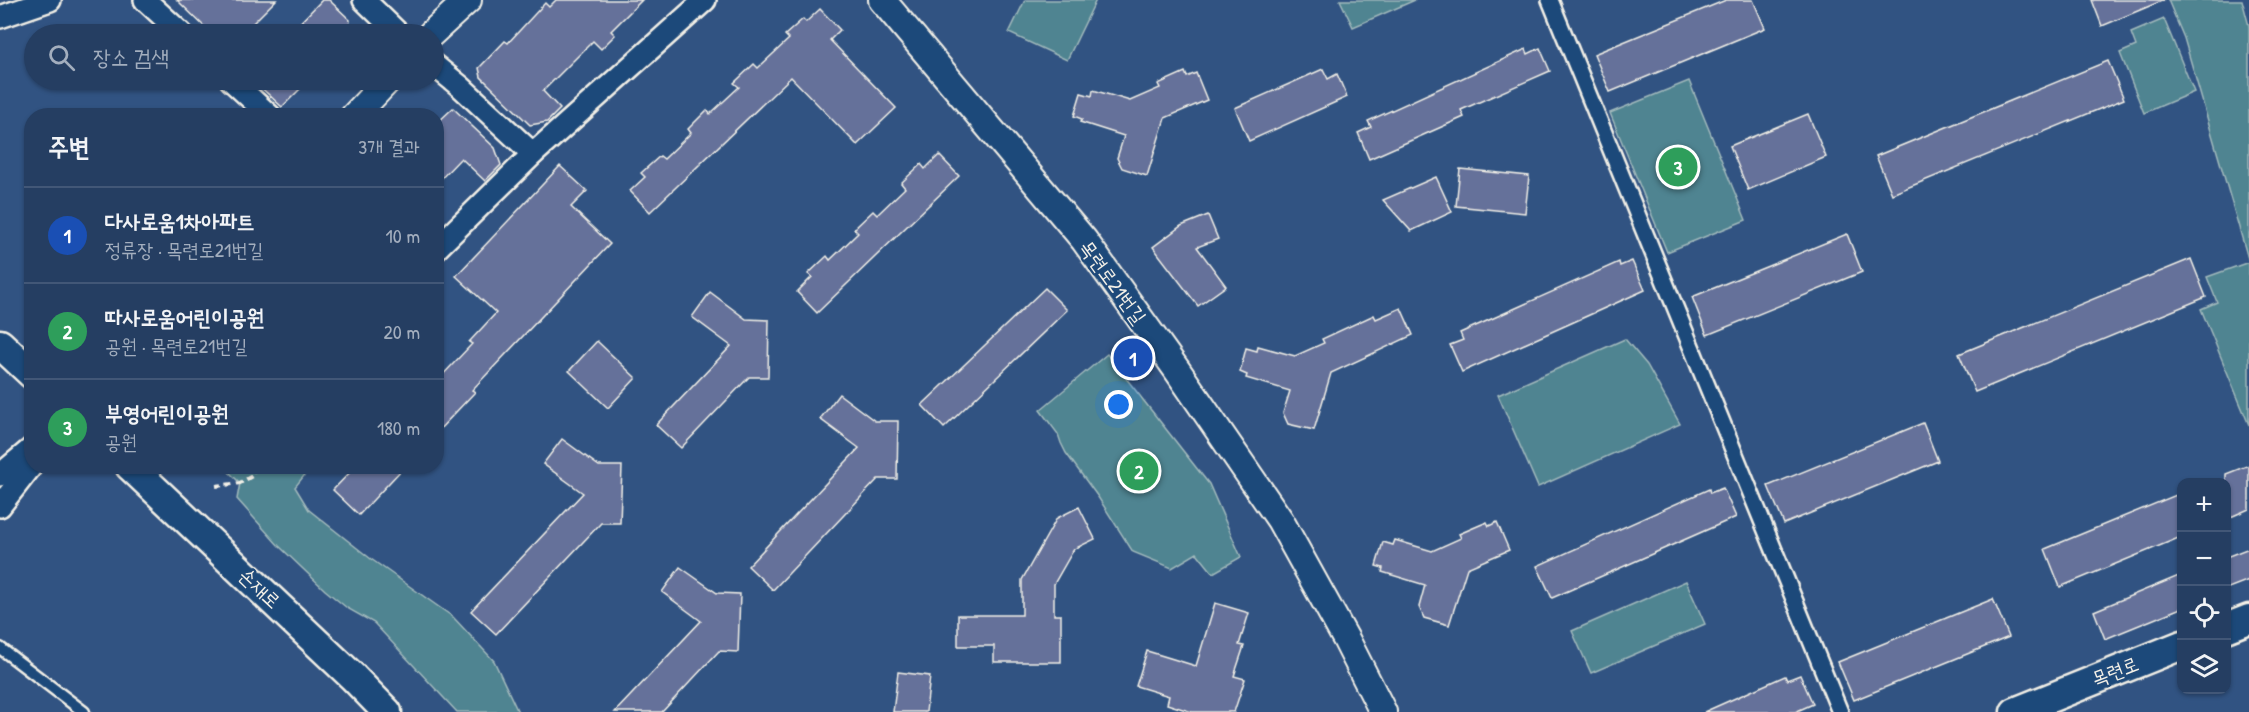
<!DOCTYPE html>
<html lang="ko">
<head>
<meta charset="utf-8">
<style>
  :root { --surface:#253e62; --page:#2d4568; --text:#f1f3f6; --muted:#a3aebe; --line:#425777; --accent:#ff9aa2 }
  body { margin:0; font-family:"Patrick Hand","Poor Story",sans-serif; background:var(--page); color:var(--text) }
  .controls { position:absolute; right:18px; bottom:18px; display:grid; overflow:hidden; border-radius:12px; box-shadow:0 2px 4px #0004 }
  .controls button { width:54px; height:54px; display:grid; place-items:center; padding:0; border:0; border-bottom:2px solid var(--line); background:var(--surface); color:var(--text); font:30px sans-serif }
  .you { position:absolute; left:1119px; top:405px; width:21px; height:21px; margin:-15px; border:4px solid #fff; border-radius:50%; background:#1a73e8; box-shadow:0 0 0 9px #1a73e833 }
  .badge { display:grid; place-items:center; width:39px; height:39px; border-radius:50%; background:var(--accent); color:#fff; font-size:20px; font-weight:700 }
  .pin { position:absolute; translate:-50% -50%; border:3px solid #fff; box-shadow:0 2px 6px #0006 }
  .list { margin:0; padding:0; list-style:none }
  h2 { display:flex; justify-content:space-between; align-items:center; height:78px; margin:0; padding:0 24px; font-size:26px }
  h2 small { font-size:20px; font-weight:400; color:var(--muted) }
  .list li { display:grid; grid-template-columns:39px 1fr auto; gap:18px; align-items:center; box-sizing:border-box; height:96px; padding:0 24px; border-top:2px solid var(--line) }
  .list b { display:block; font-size:22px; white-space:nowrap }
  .list p { margin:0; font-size:20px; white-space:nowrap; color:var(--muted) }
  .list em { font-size:20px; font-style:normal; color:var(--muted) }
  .icon { flex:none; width:33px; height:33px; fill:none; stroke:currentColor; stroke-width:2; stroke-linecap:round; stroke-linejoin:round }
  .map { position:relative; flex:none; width:2249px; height:712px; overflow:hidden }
  .search { position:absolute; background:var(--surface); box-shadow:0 2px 4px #0004; left:24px; top:24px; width:420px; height:66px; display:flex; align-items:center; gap:15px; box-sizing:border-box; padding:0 21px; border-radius:33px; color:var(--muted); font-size:22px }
  .panel { position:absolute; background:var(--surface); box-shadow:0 2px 4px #0004; left:24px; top:108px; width:420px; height:366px; border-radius:24px }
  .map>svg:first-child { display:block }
  .green { fill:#508491; stroke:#a2babc; stroke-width:1.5 }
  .building { fill:#65719a; stroke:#f4f1e8; stroke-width:1.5 }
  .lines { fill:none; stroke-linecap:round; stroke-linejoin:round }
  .service-casing { stroke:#f4f1e8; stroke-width:15 }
  .pedestrian-casing { stroke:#f4f1e8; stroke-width:20 }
  .minor-casing { stroke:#f4f1e8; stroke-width:26 }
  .tertiary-casing { stroke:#f4f1e8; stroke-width:30 }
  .secondary-casing { stroke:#f4f1e8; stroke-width:33 }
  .path { stroke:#f4f1e8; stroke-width:4; stroke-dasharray:6 4.5; stroke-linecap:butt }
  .service { stroke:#1f4a7a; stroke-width:10 }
  .pedestrian { stroke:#1f4a7a; stroke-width:15 }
  .minor { stroke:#1f4a7a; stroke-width:21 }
  .tertiary { stroke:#1f4a7a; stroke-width:26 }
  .secondary { stroke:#1f4a7a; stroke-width:28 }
  .labels { text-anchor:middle; stroke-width:4.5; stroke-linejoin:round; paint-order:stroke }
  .street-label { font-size:20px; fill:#f4f1e8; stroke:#1f4a7a }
</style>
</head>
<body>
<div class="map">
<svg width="2249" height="712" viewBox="0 0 2249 712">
  <rect width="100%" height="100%" fill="#315382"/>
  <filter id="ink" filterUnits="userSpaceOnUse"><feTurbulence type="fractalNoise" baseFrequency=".0167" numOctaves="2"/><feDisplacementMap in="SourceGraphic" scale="12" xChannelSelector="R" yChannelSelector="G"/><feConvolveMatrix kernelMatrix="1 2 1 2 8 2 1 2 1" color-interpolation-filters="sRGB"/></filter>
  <g filter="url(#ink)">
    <g class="green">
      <polygon points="1025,0 1096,0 1067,60 1009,33"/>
      <polygon points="1340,0 1415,0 1353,27"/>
      <polygon points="2168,0 2242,0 2249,26 2249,425 2201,309 2217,302 2207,277 2249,262 2184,38"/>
      <polygon points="2164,19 2194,92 2144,113 2120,53 2136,46 2131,33"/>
      <polygon points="1689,81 1746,220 1667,252 1610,113"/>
      <polygon points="1625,339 1647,365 1680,424 1538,487 1498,395"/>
      <polygon points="1107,354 1209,484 1241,557 1213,573 1197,553 1172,568 1133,552 1098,497 1066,453 1061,443 1058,434 1040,410"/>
      <polygon points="224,467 311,467 295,487 309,510 371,559 453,617 494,661 518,712 457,712 374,623 347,608 325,590 279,546 237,499 240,483"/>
      <polygon points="1686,581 1705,624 1591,673 1572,631"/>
    </g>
    <g class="building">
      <polygon points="177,0 276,0 242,34 212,34"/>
      <polygon points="322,0 329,0 350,20 348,34 289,34"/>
      <polygon points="556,0 642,0 611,31 615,35 601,49 593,41 543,91 560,109 547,122 530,125 481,77 479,68 505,41 508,43 545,3 549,7"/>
      <polygon points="1726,0 1753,0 1765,28 1610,92 1594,54"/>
      <polygon points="2092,0 2164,0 2102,26"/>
      <polygon points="820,9 840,30 830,40 896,108 857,145 791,77 650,212 630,191 645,177 641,173 660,156 664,159 691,133 688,129 707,110 710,114 739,87 734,83 754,64 758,68 789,39 785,35 803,19 806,22"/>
      <polygon points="1540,48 1550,71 1461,110 1464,117 1369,159 1358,133 1371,127 1368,121 1526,49 1528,54"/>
      <polygon points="2108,61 2124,99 1892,194 1876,156"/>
      <polygon points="1323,69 1328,79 1337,74 1347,97 1249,141 1235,108"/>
      <polygon points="1185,72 1187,77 1196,73 1207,100 1165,118 1147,176 1122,168 1117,158 1124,136 1080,122 1082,119 1074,116 1081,93 1092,96 1093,90 1130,101 1160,88 1158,84"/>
      <polygon points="253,80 309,80 282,107"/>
      <polygon points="453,108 495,148 501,165 485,181 461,158 436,184 436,124"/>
      <polygon points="1808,114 1826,157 1748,190 1730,146"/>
      <polygon points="939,155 959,176 817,313 797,292 812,277 808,274 827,256 830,260 858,233 854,229 873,211 877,215 905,188 901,183 921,164 925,169"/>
      <polygon points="560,166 587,191 571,207 610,244 472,390 475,392 436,433 436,382 472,344 469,342 496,313 456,276"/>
      <polygon points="1460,169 1529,176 1525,213 1456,206"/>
      <polygon points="1436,177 1452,212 1411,231 1383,200"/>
      <polygon points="1208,215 1218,239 1197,247 1226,286 1198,306 1153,247 1181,226"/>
      <polygon points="1847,234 1862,272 1707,335 1692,297"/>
      <polygon points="2191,259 2206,297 1975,392 1959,354"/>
      <polygon points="1632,261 1645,290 1462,372 1450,345 1463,340 1460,333 1619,262 1620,266"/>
      <polygon points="1045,288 1067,310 944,428 922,405"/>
      <polygon points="710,292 746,319 769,320 768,377 749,377 681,448 656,425 731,346 692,317"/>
      <polygon points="1401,308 1413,335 1331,373 1314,430 1288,424 1283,413 1290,391 1246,378 1247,375 1240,372 1246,348 1257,351 1258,346 1295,356 1324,343 1322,339 1374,315 1376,319"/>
      <polygon points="597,341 636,378 608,408 569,371"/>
      <polygon points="839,394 875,421 898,421 897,479 878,479 773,590 748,566 859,448 820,419"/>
      <polygon points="1923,423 1938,461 1784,524 1768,486"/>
      <polygon points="562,439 599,466 622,466 620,523 601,523 496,634 471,611 583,493 543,464"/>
      <polygon points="2249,465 2249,509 2226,519 2226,474"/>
      <polygon points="356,466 405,466 359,515 333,490"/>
      <polygon points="1723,488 1736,517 1552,598 1537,566 1709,489 1710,493"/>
      <polygon points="2181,493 2181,537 2060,587 2045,549"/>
      <polygon points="1079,507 1095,539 1074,549 1054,584 1054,615 1061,615 1061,662 994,662 994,646 958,646 958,615 1022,615 1022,580 1057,518"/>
      <polygon points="1487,522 1489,526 1497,522 1509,550 1467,568 1449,625 1424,618 1419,607 1425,585 1382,572 1383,568 1376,566 1383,542 1393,545 1395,540 1432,551 1461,538 1459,534"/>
      <polygon points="2249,548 2249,580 2226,589 2226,557"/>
      <polygon points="680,567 717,593 740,594 738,652 719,651 662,712 615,712 701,621 662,592"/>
      <polygon points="2181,575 2181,608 2105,639 2094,611"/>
      <polygon points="1993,599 2009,637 1854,700 1838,662"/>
      <polygon points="1215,603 1249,613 1239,645 1244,646 1234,676 1245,679 1234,712 1192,712 1167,704 1169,696 1136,686 1147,651 1196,666"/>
      <polygon points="898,672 930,676 926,712 893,712"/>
      <polygon points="1800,675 1813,704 1795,712 1704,712 1785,676 1787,680"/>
    </g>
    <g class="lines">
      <g class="service-casing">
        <polyline id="service" points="0,648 84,712"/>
      </g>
      <g class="pedestrian-casing">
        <polyline id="pedestrian" points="1550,0 1840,712"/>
      </g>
      <g class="minor-casing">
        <g id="minor">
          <polyline points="145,0 182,34"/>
          <polyline points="364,0 399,34"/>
          <polyline points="0,17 50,0"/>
          <polyline points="434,65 461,87 533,154"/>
          <polyline points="231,80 270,116"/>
          <polyline points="436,249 533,154 705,0"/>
          <polyline points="0,475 32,448"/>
          <polyline points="0,506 32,465"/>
        </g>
      </g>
      <g class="tertiary-casing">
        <g id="tertiary">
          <polyline points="882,0 1084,240 1177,370 1280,520 1347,641 1383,712"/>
          <polyline points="431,34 468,0"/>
          <polyline points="354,116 388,80"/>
        </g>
      </g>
      <g class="secondary-casing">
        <g id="secondary">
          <polyline points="0,344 32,374"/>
          <polyline points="130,466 353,677 387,712"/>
          <polyline points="2226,628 2249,619"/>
          <polyline points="2015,712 2182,645"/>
        </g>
      </g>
      <polyline class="path" points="216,486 240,483 252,476 255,466"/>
      <use href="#service" class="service"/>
      <use href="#pedestrian" class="pedestrian"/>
      <use href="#minor" class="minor"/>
      <use href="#tertiary" class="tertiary"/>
      <use href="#secondary" class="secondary"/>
    </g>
  </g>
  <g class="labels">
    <g class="street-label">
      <text transform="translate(1113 282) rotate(54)" y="7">목련로21번길</text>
      <text transform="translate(260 588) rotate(43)" y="7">손재로</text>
      <text transform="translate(2115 671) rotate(-21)" y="7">목련로</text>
    </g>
  </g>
</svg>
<div class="controls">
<button>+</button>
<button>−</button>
<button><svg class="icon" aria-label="locate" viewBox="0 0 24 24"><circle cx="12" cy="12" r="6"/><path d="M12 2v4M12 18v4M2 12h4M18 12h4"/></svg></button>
<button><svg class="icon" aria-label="layers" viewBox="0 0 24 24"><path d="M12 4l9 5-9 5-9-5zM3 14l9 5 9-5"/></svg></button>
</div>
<div class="you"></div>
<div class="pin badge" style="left:1133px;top:358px;background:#1a4fb4">1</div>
<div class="pin badge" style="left:1139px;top:471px;background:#2e9e5b">2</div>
<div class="pin badge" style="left:1678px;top:167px;background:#2e9e5b">3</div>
<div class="search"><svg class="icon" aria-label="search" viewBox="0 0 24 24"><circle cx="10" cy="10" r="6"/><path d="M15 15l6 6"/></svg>장소 검색</div>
<section class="panel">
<h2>주변<small>3개 결과</small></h2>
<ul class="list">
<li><span class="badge" style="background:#1a4fb4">1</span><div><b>다사로움1차아파트</b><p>정류장 · 목련로21번길</p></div><em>10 m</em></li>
<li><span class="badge" style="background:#2e9e5b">2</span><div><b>따사로움어린이공원</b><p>공원 · 목련로21번길</p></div><em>20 m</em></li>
<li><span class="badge" style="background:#2e9e5b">3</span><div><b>부영어린이공원</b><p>공원</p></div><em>180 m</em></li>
</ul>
</section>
</div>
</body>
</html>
